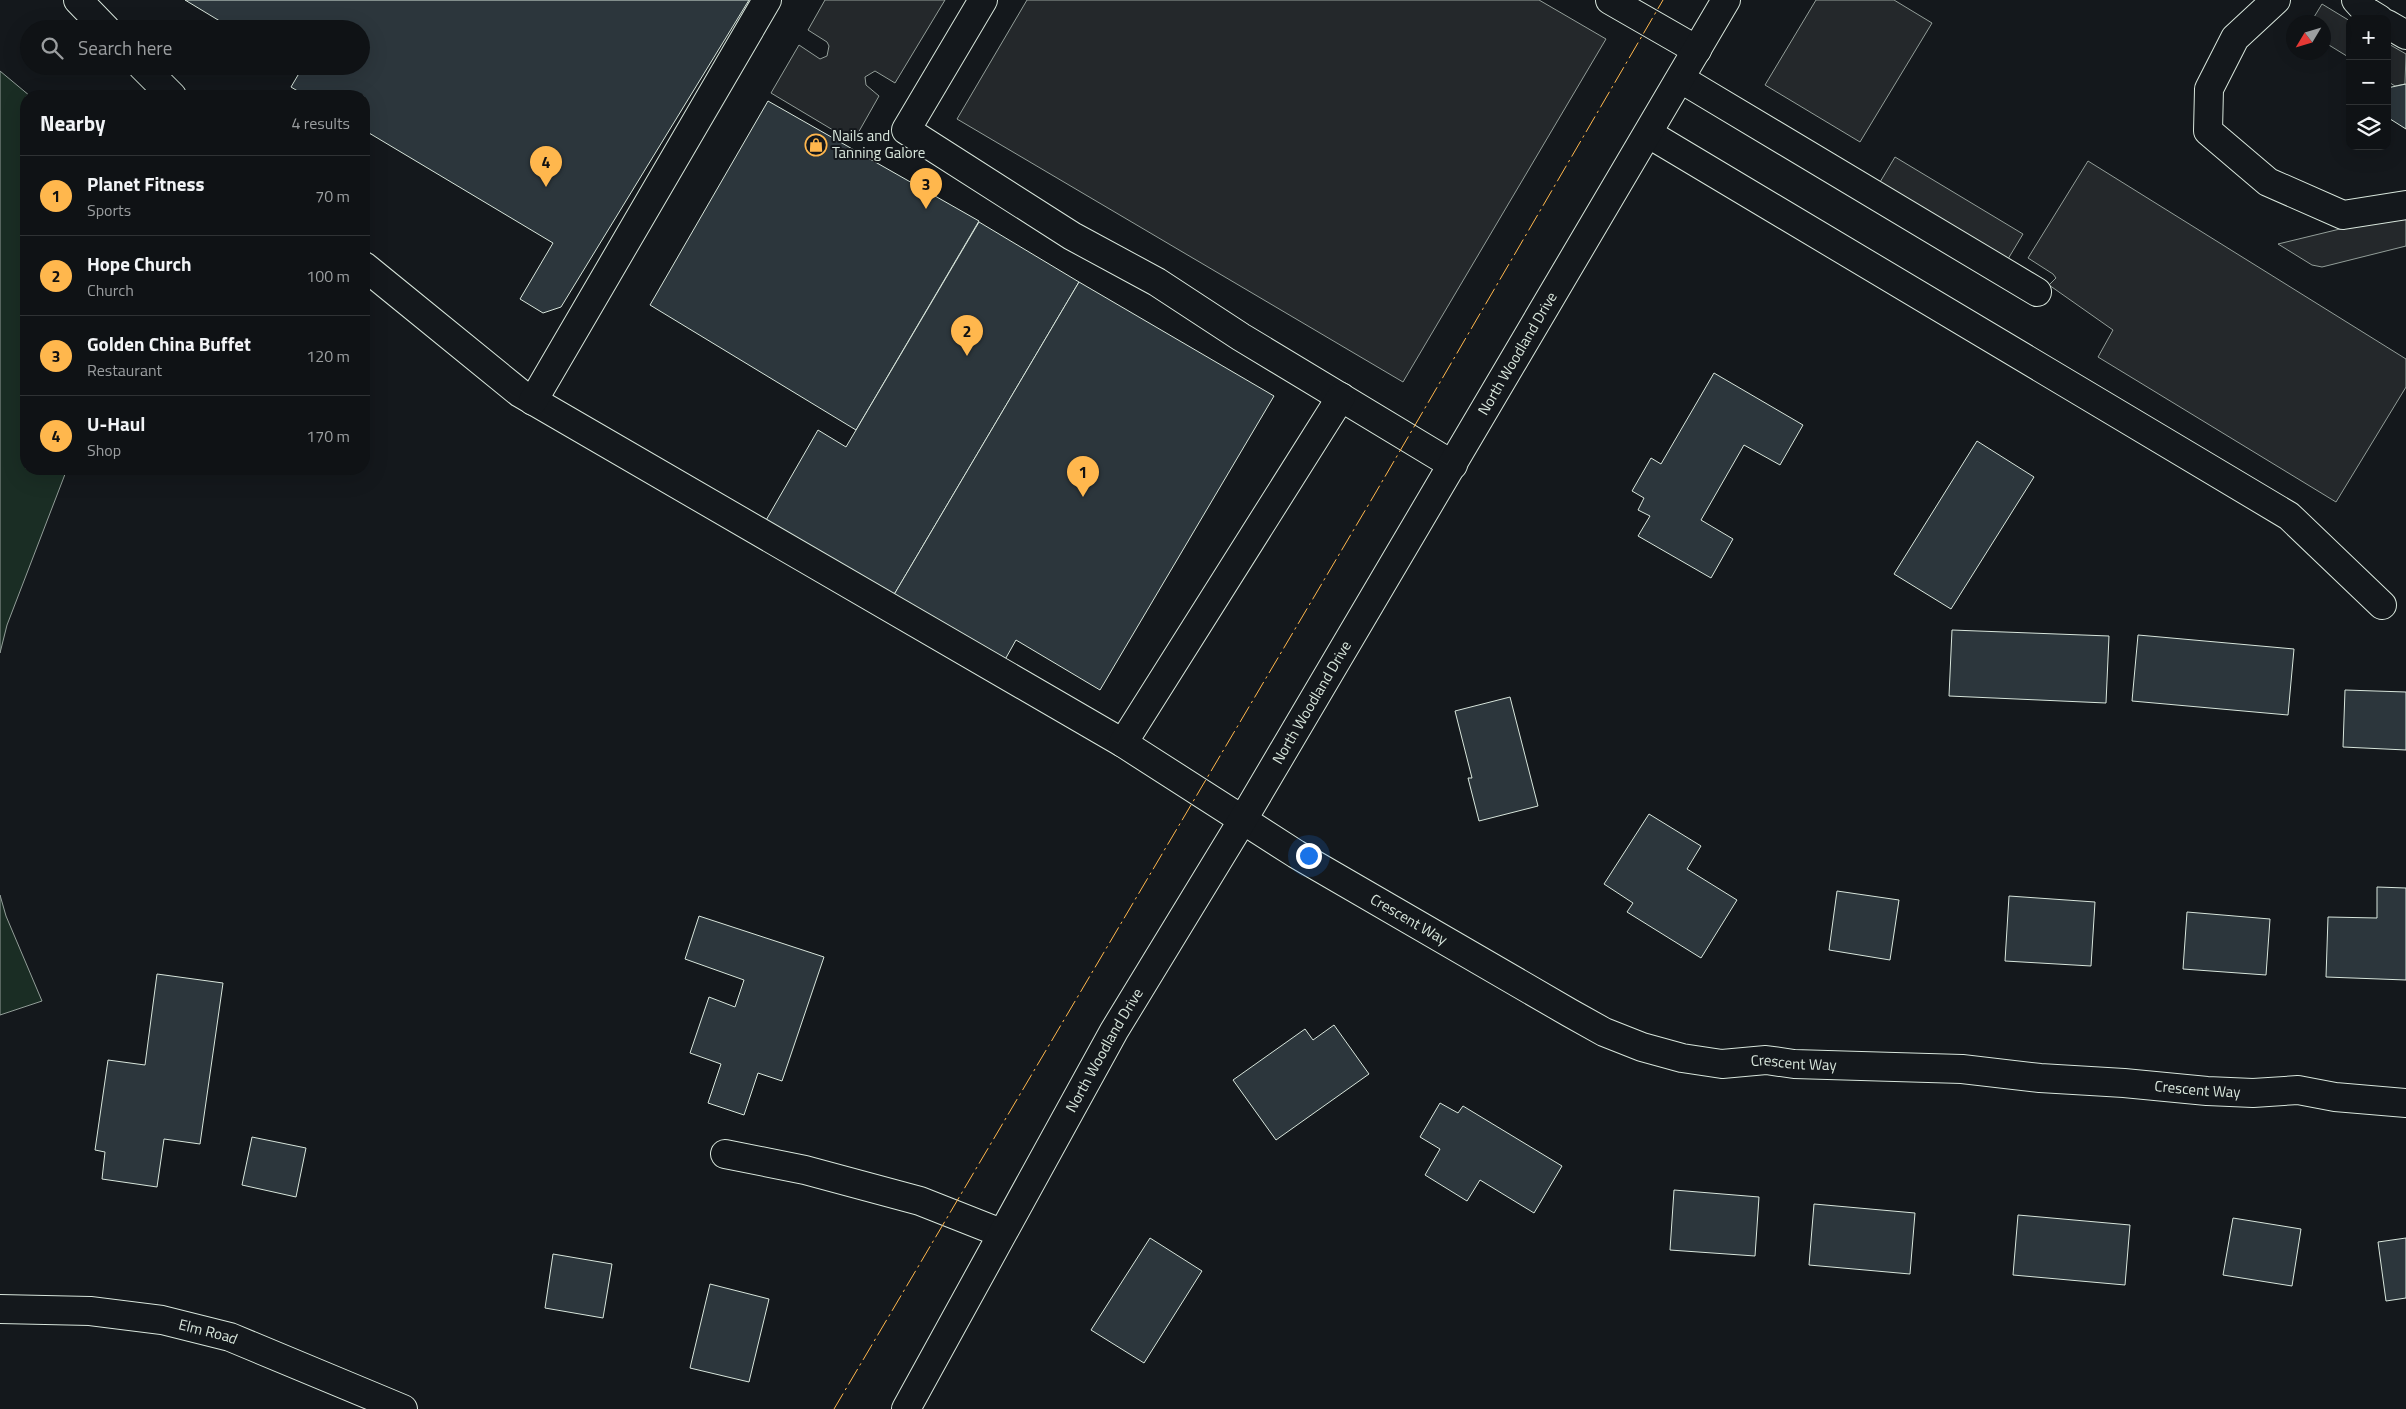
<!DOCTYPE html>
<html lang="en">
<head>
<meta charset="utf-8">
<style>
  :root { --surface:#0f1215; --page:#1d2022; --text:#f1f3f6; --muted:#9b9ea0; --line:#2f3234; --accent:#ffb74d }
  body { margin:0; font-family:"Titillium Web",sans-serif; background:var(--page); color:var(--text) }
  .controls { position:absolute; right:15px; top:15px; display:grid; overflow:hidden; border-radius:10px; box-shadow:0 5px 20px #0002 }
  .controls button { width:45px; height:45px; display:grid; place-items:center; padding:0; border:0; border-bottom:1px solid var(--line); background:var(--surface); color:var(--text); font:25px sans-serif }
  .compass { position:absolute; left:2286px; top:15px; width:45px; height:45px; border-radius:50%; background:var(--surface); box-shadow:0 5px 20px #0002; rotate:232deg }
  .you { position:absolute; left:1308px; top:855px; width:18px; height:18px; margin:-12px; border:4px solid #fff; border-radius:50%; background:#1a73e8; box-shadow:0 0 0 8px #1a73e833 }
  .badge { display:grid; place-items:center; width:32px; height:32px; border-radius:50%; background:var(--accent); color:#111; font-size:16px; font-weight:700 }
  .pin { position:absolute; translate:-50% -41px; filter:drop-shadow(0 1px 2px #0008) }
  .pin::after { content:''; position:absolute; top:26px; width:18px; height:15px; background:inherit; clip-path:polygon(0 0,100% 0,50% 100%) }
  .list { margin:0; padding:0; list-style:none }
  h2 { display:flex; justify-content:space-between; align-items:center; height:65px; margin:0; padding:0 20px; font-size:21px }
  h2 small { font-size:16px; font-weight:400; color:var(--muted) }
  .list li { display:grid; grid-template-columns:32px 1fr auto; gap:15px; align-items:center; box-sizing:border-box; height:80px; padding:0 20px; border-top:1px solid var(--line) }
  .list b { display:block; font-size:19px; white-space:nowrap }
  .list p { margin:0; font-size:16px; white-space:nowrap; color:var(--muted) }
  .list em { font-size:16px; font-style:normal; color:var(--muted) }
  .icon { flex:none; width:28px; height:28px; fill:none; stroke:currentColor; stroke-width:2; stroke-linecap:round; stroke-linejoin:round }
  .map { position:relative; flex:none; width:2406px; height:1409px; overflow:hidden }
  .search { position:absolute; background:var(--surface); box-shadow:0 5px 20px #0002; left:20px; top:20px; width:350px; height:55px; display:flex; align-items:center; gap:12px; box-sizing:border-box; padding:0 18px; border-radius:28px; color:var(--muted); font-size:19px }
  .panel { position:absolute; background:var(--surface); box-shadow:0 5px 20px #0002; left:20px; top:90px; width:350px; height:385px; border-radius:20px }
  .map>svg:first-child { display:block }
  .green { fill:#1a2d24; stroke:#939e99 }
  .parking { fill:#24282b; stroke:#939e99 }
  .building { fill:#2c363c; stroke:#d8e6dc }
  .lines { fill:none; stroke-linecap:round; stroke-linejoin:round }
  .minor-casing { stroke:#d8e6dc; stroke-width:30 }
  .minor { stroke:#14181c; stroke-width:28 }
  .power { stroke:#ffb74d; stroke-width:1; stroke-dasharray:18 4 2.5 4; stroke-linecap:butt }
  .labels { text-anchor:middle; stroke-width:4; stroke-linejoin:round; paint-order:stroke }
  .poi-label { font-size:15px; fill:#d8e6dc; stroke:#14181c; text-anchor:start }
  .street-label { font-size:15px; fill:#d8e6dc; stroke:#14181c }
</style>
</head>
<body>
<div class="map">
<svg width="2406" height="1409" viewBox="0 0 2406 1409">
  <rect width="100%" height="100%" fill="#14181c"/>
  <g class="green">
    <polygon points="0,71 30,96 26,96 26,469 67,469 7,625 0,653"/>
    <polygon points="0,895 6,916 42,1001 0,1015"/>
  </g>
  <g class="parking">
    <polygon points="825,0 945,0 895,83 875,71 865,77 866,85 879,96 853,142 771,93 799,45 820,59 827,56 829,46 827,42 808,30"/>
    <polygon points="1027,0 1539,0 1606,39 1403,382 957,119"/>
    <polygon points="1816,0 1894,0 1932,23 1860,142 1765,85"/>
    <polygon points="2322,4 2350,21 2350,58 2324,42 2324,22 2311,22"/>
    <polygon points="2387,43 2406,54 2405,84 2395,86 2387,81"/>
    <polygon points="1895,157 2023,234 2008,259 1880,182"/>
    <polygon points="2088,161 2406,359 2406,387 2336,502 2098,357 2113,330 2049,285 2056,278 2053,274 2028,258"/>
    <polygon points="2406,213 2406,246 2322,267 2312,265 2278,244"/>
  </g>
  <g class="building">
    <polygon points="185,0 749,0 561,307 543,313 520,299 553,243 364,130 364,96 306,96 291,87 301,70 296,66 361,66 361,29 233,29"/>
    <polygon points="2406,84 2406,129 2387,117 2387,88"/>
    <polygon points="768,101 979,221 856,430 650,305"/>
    <polygon points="979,222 1079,282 892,598 765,522 818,430 846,447"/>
    <polygon points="1079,282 1274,396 1100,690 1016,640 1002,665 892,598"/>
    <polygon points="1714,373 1803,425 1780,465 1744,445 1701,520 1733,539 1711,578 1638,536 1650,516 1638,510 1644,498 1632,491 1651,458 1661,464"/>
    <polygon points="1977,441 2034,477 1951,609 1894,574"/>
    <polygon points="1952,630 2109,636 2106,703 1949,696"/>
    <polygon points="2138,635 2294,649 2288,715 2132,701"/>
    <polygon points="2345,690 2406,692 2406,750 2343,747"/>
    <polygon points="1510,697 1538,806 1479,821 1468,778 1472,778 1455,711"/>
    <polygon points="1649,814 1701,846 1687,869 1737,900 1701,958 1627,912 1633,903 1604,884"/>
    <polygon points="2377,887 2406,888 2406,980 2326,977 2328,917 2377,918"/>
    <polygon points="1837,891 1899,900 1890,960 1829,950"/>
    <polygon points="2009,896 2095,902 2091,966 2005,961"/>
    <polygon points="2187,912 2270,919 2266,975 2183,969"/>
    <polygon points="699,916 824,957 782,1081 758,1073 744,1115 708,1103 721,1064 690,1053 709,997 735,1007 744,980 685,959"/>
    <polygon points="157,974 223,983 200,1144 164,1139 157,1187 102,1179 105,1152 95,1150 108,1060 145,1065"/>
    <polygon points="1334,1025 1369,1074 1276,1140 1233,1080 1305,1029 1313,1040"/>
    <polygon points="1440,1103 1458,1113 1463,1106 1562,1166 1534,1213 1480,1180 1467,1201 1425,1175 1440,1149 1420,1137"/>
    <polygon points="252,1137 306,1148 296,1197 242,1185"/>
    <polygon points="1674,1190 1759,1197 1755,1256 1670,1250"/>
    <polygon points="1814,1204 1915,1213 1910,1274 1809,1265"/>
    <polygon points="2018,1215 2130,1225 2125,1285 2013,1275"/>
    <polygon points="2233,1218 2301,1229 2292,1286 2223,1275"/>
    <polygon points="1150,1238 1202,1271 1144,1363 1091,1330"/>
    <polygon points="2406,1238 2406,1298 2386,1301 2378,1242"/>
    <polygon points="553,1254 612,1264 603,1318 545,1308"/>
    <polygon points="710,1284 769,1299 749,1382 690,1368"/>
  </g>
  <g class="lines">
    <g class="minor-casing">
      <g id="minor">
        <polyline points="78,0 106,29"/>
        <polyline points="983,0 906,130 1072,236 1157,282 1241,337 1453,465"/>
        <polyline points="1610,0 1697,50"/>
        <polyline points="2276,0 2235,38 2209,89 2208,131 2268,182 2343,215 2406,205"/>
        <polyline points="2356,0 2366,11 2379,19"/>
        <polyline points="2387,24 2406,35"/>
        <polyline points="142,66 172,96"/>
        <polyline points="1681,79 2037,292"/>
        <polyline points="1649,134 2289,516 2382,605"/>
        <polyline points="364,266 520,393 1123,743"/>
        <path id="s1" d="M1341,397L1123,743L1296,854L1570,1013L1604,1032L1642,1047L1682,1058L1722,1064L1766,1060L1794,1064L1962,1069L2040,1078L2124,1083L2207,1091L2253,1093L2298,1090L2335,1097L2406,1103"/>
        <polyline points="533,401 767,0"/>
        <polyline points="725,1154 805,1170 920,1201 1001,1233"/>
        <path id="s2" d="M0,1309L90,1311L162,1320L230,1337L403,1409"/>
        <path id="s3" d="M906,1409L1114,1031L1242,821L1726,0"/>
      </g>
    </g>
    <use href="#minor" class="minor"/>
    <polyline class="power" points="834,1409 1376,492 1663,0"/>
  </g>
  <defs>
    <g id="shop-ring" transform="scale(1.125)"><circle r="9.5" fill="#14181c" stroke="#ffb74d" stroke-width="1.5"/><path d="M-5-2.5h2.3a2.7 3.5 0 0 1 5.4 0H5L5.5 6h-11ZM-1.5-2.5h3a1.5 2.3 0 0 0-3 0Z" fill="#ffb74d"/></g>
  </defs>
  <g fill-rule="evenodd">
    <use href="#shop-ring" x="816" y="145"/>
  </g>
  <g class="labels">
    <g class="poi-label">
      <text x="832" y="141">Nails and<tspan x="832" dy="17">Tanning Galore</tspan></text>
    </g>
    <g class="street-label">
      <text dy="5" stroke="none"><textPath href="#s3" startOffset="1220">North Woodland Drive</textPath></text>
      <text dy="5" stroke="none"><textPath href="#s3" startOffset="815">North Woodland Drive</textPath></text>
      <text dy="5" stroke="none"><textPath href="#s1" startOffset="745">Crescent Way</textPath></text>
      <text dy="5" stroke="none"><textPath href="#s3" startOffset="410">North Woodland Drive</textPath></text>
      <text dy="5" stroke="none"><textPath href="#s1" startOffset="1165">Crescent Way</textPath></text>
      <text dy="5" stroke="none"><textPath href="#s1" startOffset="1570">Crescent Way</textPath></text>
      <text dy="5" stroke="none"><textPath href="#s2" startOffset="210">Elm Road</textPath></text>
    </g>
  </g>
</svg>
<div class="controls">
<button>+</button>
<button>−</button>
<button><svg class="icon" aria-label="layers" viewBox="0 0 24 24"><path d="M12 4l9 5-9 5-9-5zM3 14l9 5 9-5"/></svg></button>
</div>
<svg class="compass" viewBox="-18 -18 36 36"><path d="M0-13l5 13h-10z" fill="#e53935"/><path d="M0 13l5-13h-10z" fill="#9b9ea0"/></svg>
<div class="you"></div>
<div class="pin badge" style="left:1083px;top:497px">1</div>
<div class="pin badge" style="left:967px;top:356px">2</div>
<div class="pin badge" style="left:926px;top:209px">3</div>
<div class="pin badge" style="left:546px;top:187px">4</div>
<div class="search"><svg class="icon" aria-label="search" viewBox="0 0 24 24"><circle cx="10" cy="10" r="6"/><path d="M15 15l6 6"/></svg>Search here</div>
<section class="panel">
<h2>Nearby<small>4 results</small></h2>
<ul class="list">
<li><span class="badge">1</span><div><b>Planet Fitness</b><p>Sports</p></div><em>70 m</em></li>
<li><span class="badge">2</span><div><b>Hope Church</b><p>Church</p></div><em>100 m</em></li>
<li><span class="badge">3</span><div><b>Golden China Buffet</b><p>Restaurant</p></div><em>120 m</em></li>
<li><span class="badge">4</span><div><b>U-Haul</b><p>Shop</p></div><em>170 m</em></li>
</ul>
</section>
</div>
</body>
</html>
